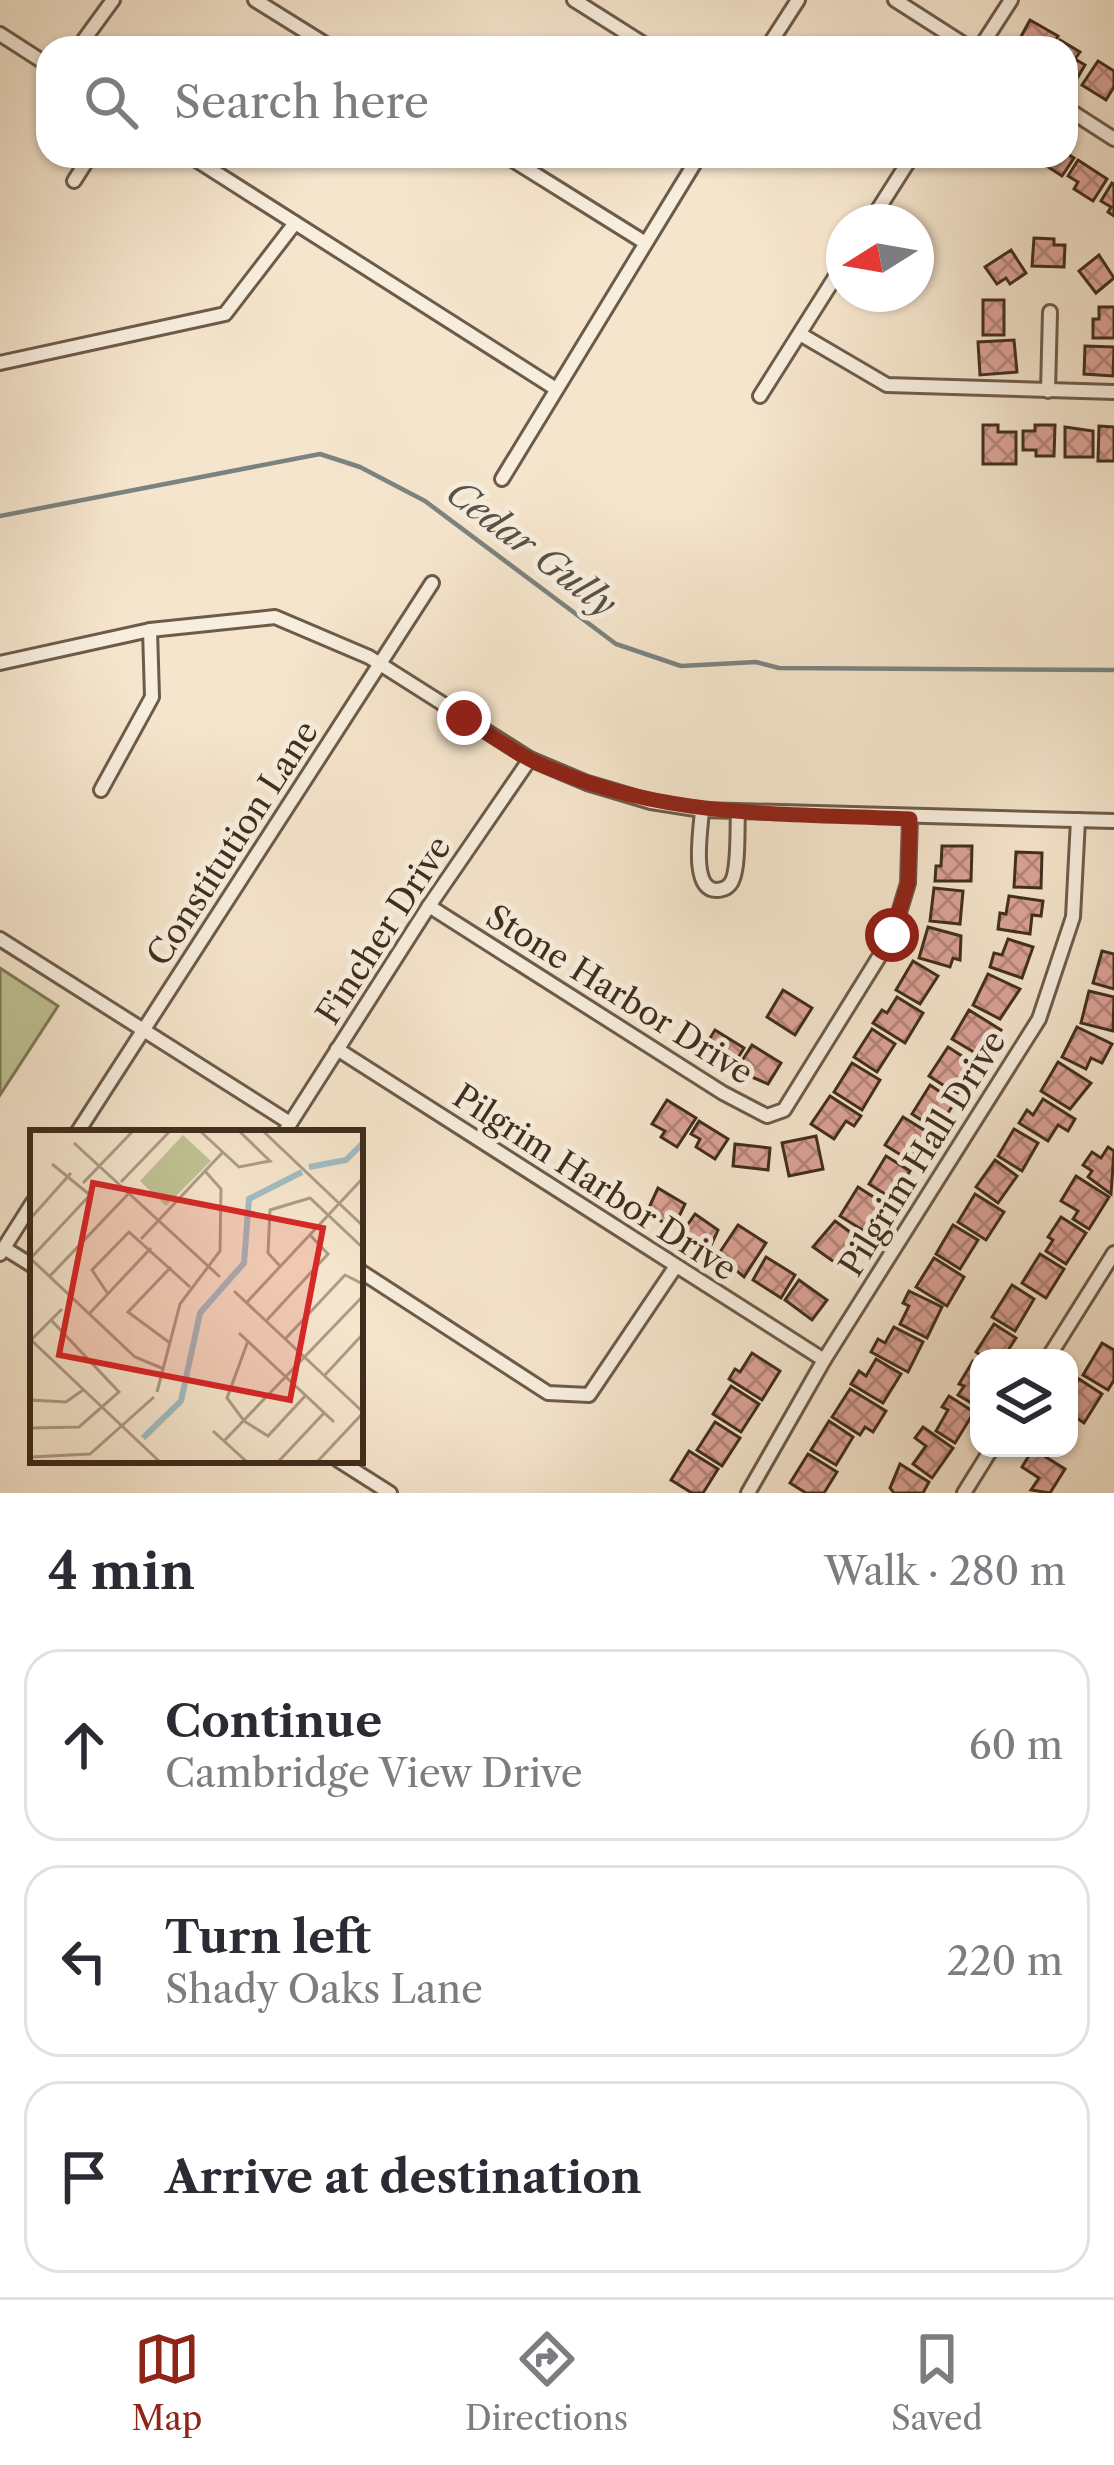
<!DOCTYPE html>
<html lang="en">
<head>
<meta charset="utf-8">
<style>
  :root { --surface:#fff; --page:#f2f2f3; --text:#2b2b33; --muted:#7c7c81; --line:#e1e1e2; --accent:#8f2418 }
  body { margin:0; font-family:"Libre Caslon Text",serif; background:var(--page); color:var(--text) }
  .controls { position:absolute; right:36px; bottom:36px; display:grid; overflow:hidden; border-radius:24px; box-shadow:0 3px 9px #0004 }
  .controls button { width:108px; height:108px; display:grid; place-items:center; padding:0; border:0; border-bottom:3px solid var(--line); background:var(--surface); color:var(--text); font:60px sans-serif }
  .compass { position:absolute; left:826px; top:204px; width:108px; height:108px; border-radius:50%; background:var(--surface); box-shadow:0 3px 9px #0004; rotate:259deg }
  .stop { position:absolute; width:36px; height:36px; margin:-27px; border:9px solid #8f2418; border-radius:50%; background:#fff }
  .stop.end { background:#8f2418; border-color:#fff; box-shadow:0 3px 12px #0008 }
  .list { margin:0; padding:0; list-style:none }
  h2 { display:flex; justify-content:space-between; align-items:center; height:156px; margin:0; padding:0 48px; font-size:51px }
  h2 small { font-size:39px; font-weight:400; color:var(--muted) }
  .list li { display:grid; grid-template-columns:78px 1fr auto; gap:36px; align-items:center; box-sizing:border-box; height:192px; margin:0 24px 24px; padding:0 24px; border:3px solid var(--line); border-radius:36px }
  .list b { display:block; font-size:45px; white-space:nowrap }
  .list p { margin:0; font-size:39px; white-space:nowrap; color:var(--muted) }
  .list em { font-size:39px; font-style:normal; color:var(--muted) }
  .icon { flex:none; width:66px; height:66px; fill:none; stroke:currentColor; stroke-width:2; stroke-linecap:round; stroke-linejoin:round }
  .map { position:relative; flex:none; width:1114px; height:1493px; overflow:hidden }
  .search { position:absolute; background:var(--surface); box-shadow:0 3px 9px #0004; left:36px; right:36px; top:36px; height:132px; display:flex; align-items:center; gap:30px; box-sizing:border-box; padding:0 42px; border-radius:36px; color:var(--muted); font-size:45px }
  .sheet { height:804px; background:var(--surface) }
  nav { display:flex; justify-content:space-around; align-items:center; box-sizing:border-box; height:168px; border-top:3px solid var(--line); background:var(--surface); font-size:33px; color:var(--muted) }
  nav a { display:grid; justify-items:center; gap:6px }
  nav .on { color:var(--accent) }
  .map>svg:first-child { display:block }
  .park { fill:#c0c394; stroke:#807858; stroke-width:3 }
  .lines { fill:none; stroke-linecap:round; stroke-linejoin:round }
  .stream { stroke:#7b8380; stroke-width:4.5 }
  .building { fill:url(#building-cross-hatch); stroke:#402d1d; stroke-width:3 }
  .minor-casing { stroke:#6d5b49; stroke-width:18 }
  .minor { stroke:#f8eede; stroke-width:12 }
  .route { stroke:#8f2418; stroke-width:15 }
  .labels { text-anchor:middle; stroke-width:10; stroke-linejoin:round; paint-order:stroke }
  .street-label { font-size:33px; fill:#402d1d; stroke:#f8eede }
  .water-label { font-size:36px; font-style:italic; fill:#585146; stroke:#f8eede }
  .inset-river { fill:none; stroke:#a2bcc2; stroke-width:6 }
  .inset-road { fill:none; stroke:#ad9b86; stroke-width:3 }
  .view { fill:#d62828; fill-opacity:0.15; stroke:#d62828; stroke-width:6 }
  .inset-edge { fill:none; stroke:#402d1d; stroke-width:6 }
</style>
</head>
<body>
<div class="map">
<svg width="1114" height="1493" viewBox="0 0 1114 1493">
  <defs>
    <pattern id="building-cross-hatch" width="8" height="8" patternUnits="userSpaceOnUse" patternTransform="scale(3)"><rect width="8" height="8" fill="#dca296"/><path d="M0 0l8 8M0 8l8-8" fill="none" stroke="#b4847a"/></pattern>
  </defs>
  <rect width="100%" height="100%" fill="#f5e5cc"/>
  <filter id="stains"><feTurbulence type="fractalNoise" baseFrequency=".00167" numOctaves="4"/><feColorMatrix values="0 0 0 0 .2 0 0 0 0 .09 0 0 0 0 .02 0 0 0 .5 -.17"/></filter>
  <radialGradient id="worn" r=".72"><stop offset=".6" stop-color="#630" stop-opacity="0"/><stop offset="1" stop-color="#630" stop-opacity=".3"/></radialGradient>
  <polygon class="park" points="0,968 58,1006 0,1095"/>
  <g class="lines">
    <polyline class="stream" points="0,516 320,454 360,467 425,501 616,644 681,666 756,662 779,668 1114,670"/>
  </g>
  <g class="building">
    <polygon points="1030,20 1058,36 1051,48 1028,48 1018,42"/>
    <polygon points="1060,40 1080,52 1075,59 1085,65 1076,80 1066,73 1066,48 1056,48"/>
    <polygon points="1098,61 1114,71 1114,87 1106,100 1082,85"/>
    <polygon points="1066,153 1074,158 1062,176 1033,157 1066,156"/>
    <polygon points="1078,160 1107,179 1093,201 1074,189 1078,182 1068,176"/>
    <polygon points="1112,183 1114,184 1114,216 1108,212 1111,207 1101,201"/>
    <polygon points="1034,238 1054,239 1054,245 1065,245 1064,267 1032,266"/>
    <polygon points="1011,250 1026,273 1010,284 1006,278 997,284 985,267"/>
    <polygon points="1099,255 1114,278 1096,293 1079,271"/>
    <rect x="983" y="300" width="21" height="35"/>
    <polygon points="1099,307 1114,307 1114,338 1093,338 1093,319 1099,319"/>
    <polygon points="1014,340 1017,372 980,375 978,342"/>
    <polygon points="1085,346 1114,347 1113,376 1084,374"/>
    <polygon points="983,425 998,425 998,432 1016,432 1016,464 983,464"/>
    <polygon points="1035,425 1055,425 1054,456 1036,456 1036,450 1023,450 1023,431 1035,431"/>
    <polygon points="1099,426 1114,427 1114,461 1098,461"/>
    <polygon points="1065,427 1093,431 1093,457 1065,457"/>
    <polygon points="942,846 972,846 971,881 935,881 936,866 941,866"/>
    <polygon points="1016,852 1042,853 1041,888 1014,887"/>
    <polygon points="934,888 963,891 960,924 930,921"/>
    <polygon points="1009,896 1043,901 1041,916 1032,915 1030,934 998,929 1000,913 1006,914"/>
    <polygon points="928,927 961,936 960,960 953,958 950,967 919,958"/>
    <polygon points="1008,939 1033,947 1022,978 990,967 994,953 1002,955"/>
    <polygon points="1102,951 1114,954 1114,989 1093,983"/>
    <polygon points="913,961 938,976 920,1004 896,990"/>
    <polygon points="988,974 1020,989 1000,1019 973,1005"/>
    <polygon points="783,990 812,1008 795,1035 767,1017"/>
    <polygon points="1089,991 1114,997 1113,1031 1081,1023"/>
    <polygon points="897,997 923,1013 905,1043 873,1023 882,1010 887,1013"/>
    <polygon points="969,1010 1001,1030 993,1043 986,1038 977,1054 952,1039"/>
    <polygon points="1077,1027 1112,1044 1102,1063 1091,1058 1086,1069 1062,1057"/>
    <polygon points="872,1029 895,1044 877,1072 854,1057"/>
    <polygon points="715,1030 744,1048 733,1066 704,1048"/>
    <polygon points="752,1045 781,1063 768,1084 736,1070"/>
    <polygon points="948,1047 976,1065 957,1094 929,1076"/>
    <polygon points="1058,1062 1091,1083 1070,1109 1041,1091"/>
    <polygon points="852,1063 880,1080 862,1110 834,1092"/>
    <polygon points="930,1085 955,1102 937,1130 912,1114"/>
    <polygon points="830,1096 861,1116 854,1126 846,1121 834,1139 811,1124"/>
    <polygon points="1043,1099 1075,1119 1068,1131 1058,1125 1048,1141 1019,1123 1027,1110 1033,1115"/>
    <polygon points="667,1100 696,1118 677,1147 661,1137 665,1131 652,1124"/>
    <polygon points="903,1117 929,1133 912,1162 885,1145"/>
    <polygon points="699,1121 728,1139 715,1159 696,1147 700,1139 691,1134"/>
    <polygon points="1014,1129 1038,1143 1022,1171 998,1156"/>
    <polygon points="816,1136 823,1169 789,1176 782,1143"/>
    <polygon points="735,1144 770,1148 768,1170 733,1166"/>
    <polygon points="1108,1147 1114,1151 1111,1194 1088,1177 1092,1171 1083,1165 1092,1152 1101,1158"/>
    <polygon points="886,1156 910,1171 893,1199 869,1184"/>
    <polygon points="995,1160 1017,1176 998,1203 976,1187"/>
    <polygon points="1076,1176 1109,1197 1089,1229 1073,1219 1078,1211 1061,1201"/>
    <polygon points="858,1187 886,1205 869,1234 840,1216"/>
    <polygon points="658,1188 685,1204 674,1227 646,1214"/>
    <polygon points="975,1194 1004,1212 986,1240 958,1222"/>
    <polygon points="695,1214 718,1230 708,1252 682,1233"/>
    <polygon points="1061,1217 1086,1233 1066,1264 1046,1251 1053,1240 1048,1237"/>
    <polygon points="835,1221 864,1242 844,1269 813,1247"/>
    <polygon points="738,1225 766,1243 744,1277 718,1255"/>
    <polygon points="953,1225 978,1240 960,1269 936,1254"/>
    <polygon points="1040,1254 1064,1269 1046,1298 1022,1283"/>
    <polygon points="766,1257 795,1275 781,1298 753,1280"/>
    <polygon points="934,1258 964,1277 947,1306 916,1287"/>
    <polygon points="799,1280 827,1300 812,1320 785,1300"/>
    <polygon points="1012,1285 1034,1299 1015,1331 992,1317"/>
    <polygon points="909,1291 942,1307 927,1338 900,1324 909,1306 903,1303"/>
    <polygon points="994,1324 1016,1338 1003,1358 984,1358 976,1352"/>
    <polygon points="894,1327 923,1342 908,1372 871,1352 878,1339 885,1343"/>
    <polygon points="1102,1343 1114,1350 1114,1380 1108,1390 1083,1375"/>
    <polygon points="752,1353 780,1371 762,1400 729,1379 735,1369 740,1372"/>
    <polygon points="876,1359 901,1374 883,1403 851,1384 859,1371 866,1376"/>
    <polygon points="973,1361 979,1364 978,1407 958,1395 964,1386 959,1384"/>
    <polygon points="1079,1379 1102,1394 1084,1423 1069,1413 1069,1395"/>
    <polygon points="731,1386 759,1404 741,1432 713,1414"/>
    <polygon points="850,1389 886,1411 873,1432 865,1427 860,1435 832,1417"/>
    <polygon points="949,1396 974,1412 955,1443 936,1431 948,1410 942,1407"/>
    <polygon points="829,1421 853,1437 836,1465 811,1450"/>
    <polygon points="715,1422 740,1438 722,1466 697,1450"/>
    <polygon points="923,1427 953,1448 932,1478 913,1464 926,1446 915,1438"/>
    <polygon points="1033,1449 1065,1469 1050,1493 1031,1490 1039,1478 1022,1467"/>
    <polygon points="689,1451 718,1469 703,1493 692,1493 671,1480"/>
    <polygon points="808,1454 837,1472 824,1493 806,1493 790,1483"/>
    <polygon points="900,1464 929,1482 923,1493 894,1493 890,1488"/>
  </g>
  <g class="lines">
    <g class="minor-casing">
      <g id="minor">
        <polyline points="255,0 332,48"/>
        <polyline points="574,0 650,48"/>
        <polyline points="895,0 970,48"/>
        <polyline points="0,34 48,65"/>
        <polyline points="78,48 113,0"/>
        <polyline points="767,48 798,0"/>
        <polyline points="980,48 1011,0"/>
        <polyline points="1066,108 1114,139"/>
        <polyline points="190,156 556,389"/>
        <polyline points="506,156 644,242"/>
        <polyline points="74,181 90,156"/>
        <polyline points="870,222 912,156"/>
        <polyline points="800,334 887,385 1114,392"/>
        <polyline points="0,363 225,314 295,223"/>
        <polyline points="1048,391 1050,312"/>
        <polyline points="760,396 844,263"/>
        <polyline points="502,479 699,156"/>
        <polyline points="0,663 150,630 275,617 369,657 530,759 587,783 651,802 702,810 1114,821"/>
        <polyline points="101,790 152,697 150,630"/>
        <path d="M702,810C701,829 690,889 716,890C723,890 729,887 732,881C739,867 737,828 738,811"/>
        <polyline points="429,906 723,1093 767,1116 784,1110 892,936 908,883 910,819"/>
        <polyline points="0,939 290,1123"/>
        <polyline points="337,1049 824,1360"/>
        <polyline points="77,1133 432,583"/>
        <polyline points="284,1133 429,906 530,759"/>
        <polyline points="4,1248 33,1266"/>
        <polyline points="0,1254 33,1202"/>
        <polyline points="360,1271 548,1393 589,1395 676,1266"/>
        <polyline points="1048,1358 1114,1253"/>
        <polyline points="338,1460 390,1493"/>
        <polyline points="748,1493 824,1360 1039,1019 1073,917 1078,820"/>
        <polyline points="964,1493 992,1448"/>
      </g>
    </g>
    <use href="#minor" class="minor"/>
  </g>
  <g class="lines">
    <path class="route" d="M464,718C487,732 510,750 535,762C660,819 777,813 910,819L908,883L892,935"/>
  </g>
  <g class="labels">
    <g class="street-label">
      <text transform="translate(232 843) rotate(-57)" y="12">Constitution Lane</text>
      <text transform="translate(383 930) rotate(-57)" y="12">Fincher Drive</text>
      <text transform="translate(620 994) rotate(32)" y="12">Stone Harbor Drive</text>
      <text transform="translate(922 1153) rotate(-58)" y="12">Pilgrim Hall Drive</text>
      <text transform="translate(595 1182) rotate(33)" y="12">Pilgrim Harbor Drive</text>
    </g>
    <g class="water-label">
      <text transform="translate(532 548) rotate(37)" y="13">Cedar Gully</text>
    </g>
  </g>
  <g transform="translate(30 1130)">
    <rect width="333" height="333" fill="#f5e5cc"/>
    <path d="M153,5L181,31L136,76L110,51Z" fill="#c0c394"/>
    <path class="inset-river" d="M279,37L316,30L333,13M113,308L151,271L170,183L214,133L219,69L272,42"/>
    <path class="inset-road" d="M170,1L209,37L240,31L209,1M233,1L333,96M44,13L190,147M91,52L140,1M53,53L103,1M0,89L41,43M111,109L193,22M0,128L105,227L134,239M0,129L60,65L22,34M250,136L238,123L240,80L280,68L333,118M19,147L101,61M204,161L333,282M78,164L62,140L99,102L160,157M217,172L333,48M59,184L121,118M237,190L298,124L280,105M209,203L304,292M256,208L315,145L333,154M0,209L130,332M1,210L32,179M218,211L197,268L214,291L238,306L276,265M140,213L98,182L141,137M295,245L333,204M127,262L150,174L190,121L191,59L175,41M0,270L36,272L53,260M0,298L49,297L89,262L21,190M183,301L217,332M194,311L333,166M0,327L60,324L124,267M248,332L294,283M287,332L333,283"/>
    <path class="view" d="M63,53L293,98L260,270L29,225Z"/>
    <rect width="333" height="333" class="inset-edge"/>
  </g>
  <rect width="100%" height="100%" filter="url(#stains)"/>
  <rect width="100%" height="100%" fill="url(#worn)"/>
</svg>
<div class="controls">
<button><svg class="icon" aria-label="layers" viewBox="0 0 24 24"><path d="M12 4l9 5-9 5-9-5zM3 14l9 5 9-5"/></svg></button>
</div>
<svg class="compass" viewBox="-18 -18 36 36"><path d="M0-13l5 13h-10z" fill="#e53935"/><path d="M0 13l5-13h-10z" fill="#7c7c81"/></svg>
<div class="stop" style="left:892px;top:935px"></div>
<div class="stop end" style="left:464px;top:718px"></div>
<div class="search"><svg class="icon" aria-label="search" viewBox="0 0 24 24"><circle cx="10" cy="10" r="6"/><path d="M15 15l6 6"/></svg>Search here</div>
</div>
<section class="sheet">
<h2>4 min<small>Walk · 280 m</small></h2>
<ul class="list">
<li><svg class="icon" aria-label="ahead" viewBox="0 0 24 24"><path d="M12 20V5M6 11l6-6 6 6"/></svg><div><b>Continue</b><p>Cambridge View Drive</p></div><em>60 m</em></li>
<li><svg class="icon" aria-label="left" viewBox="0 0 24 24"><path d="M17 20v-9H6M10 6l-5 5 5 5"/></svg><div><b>Turn left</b><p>Shady Oaks Lane</p></div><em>220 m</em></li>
<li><svg class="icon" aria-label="arrive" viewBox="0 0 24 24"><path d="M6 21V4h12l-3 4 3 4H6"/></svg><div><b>Arrive at destination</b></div></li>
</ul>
</section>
<nav>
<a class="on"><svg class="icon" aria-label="map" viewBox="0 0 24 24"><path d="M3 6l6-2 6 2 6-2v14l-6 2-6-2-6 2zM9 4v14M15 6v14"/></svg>Map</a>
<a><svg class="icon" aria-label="directions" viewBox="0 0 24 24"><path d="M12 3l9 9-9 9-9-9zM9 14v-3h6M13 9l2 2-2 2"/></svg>Directions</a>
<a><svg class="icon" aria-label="saved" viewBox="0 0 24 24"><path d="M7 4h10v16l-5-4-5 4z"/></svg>Saved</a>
</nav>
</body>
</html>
